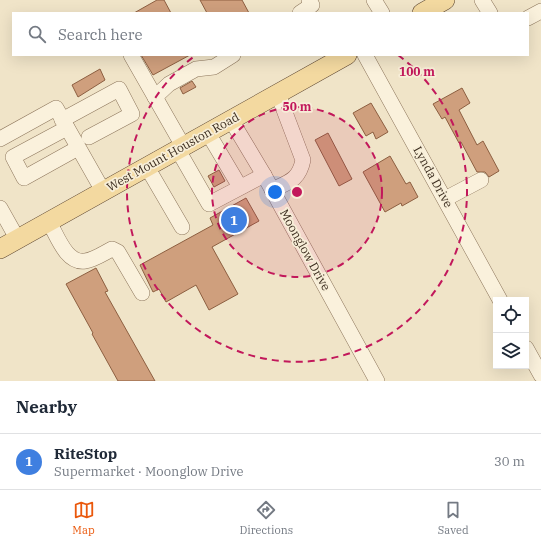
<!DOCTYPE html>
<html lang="en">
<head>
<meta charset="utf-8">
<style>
  :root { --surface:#fff; --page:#f6f6f7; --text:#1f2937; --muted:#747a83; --line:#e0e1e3; --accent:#ea580c }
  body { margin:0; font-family:"IBM Plex Serif",serif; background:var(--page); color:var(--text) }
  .controls { position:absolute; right:12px; bottom:12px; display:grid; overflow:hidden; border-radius:0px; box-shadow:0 4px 16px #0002 }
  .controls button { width:36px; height:36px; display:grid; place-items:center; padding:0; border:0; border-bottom:1px solid var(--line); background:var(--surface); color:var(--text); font:20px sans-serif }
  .you { position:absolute; left:275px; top:192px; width:14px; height:14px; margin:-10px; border:3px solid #fff; border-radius:50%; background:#1a73e8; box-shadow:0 0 0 6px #1a73e833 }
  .badge { display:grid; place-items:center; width:26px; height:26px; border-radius:50%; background:var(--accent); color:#fff; font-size:13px; font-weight:700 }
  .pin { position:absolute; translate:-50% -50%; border:2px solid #fff; box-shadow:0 1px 4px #0006 }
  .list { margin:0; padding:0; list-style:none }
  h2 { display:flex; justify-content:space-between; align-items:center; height:52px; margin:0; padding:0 16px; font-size:17px }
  h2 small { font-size:13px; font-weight:400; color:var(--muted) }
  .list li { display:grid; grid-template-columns:26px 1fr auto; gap:12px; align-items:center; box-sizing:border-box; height:56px; padding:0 16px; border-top:1px solid var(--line) }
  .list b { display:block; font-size:15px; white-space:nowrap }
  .list p { margin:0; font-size:13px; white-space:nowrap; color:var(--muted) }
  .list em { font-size:13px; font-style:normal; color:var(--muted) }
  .icon { flex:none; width:22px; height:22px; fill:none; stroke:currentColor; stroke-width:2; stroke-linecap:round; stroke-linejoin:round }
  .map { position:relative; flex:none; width:541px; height:381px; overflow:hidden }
  .search { position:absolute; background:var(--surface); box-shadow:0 4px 16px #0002; left:12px; right:12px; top:12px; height:44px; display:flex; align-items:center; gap:10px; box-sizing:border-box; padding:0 14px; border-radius:0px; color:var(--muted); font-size:15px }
  .sheet { height:108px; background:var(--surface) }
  nav { display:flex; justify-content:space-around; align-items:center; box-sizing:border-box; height:56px; border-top:1px solid var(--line); background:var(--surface); font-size:11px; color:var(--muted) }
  nav a { display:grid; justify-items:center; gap:2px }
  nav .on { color:var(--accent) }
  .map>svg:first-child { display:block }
  .building { fill:#cf9f7d; stroke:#8d5f41 }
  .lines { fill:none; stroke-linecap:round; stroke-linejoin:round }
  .minor-casing { stroke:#8d765c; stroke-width:16 }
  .major-casing { stroke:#5b4430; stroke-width:20 }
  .minor { stroke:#faf1dc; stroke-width:15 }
  .major { stroke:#f3d9a0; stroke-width:19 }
  .ring { fill:none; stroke:#c2185b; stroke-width:2; stroke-dasharray:7 5 }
  .labels { text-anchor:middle; stroke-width:3.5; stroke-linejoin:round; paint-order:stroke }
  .street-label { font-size:12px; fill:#3d2e20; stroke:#f7eed8 }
  .centre { fill:#c2185b; stroke:#f7eed8; stroke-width:2 }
  .ring-label { font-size:12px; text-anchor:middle; font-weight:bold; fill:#c2185b; stroke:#f7eed8; stroke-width:3.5; stroke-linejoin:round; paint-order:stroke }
</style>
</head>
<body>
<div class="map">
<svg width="541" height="381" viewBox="0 0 541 381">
  <rect width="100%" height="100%" fill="#f0e4c8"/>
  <g class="building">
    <polygon points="157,0 164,0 171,13 134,13"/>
    <polygon points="200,0 242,0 249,13 207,13"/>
    <polygon points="141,55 190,55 153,75"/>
    <polygon points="100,69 105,80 78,97 72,85"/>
    <polygon points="192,81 196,87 183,94 180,88"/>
    <polygon points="462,88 470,103 459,110 477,145 483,141 499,171 489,177 485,172 477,172 461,142 459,143 445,117 442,119 433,104"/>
    <polygon points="371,103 388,132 376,139 373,132 366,136 353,113"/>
    <polygon points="328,133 352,179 339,186 315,140"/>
    <polygon points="390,156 406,184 410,182 418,197 402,206 401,203 385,212 363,172"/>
    <polygon points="219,170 225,181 214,187 208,176"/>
    <polygon points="246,198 259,221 212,247 238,294 209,310 196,285 166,302 159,289 153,292 140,265 213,225 210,218"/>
    <polygon points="96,268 108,291 105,292 155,381 118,381 92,334 93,333 66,284"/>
  </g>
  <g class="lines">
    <g class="minor-casing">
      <g id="minor">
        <polyline points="374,0 382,13"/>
        <polyline points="482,0 490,13"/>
        <polyline points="300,13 312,5 309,0"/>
        <polyline points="528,18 541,11"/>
        <polyline points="131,55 183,146"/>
        <polyline points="365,55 500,300"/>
        <polyline points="155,97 169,84 196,69 214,67 233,55"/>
        <polyline points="62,120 119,89 132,114 89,137"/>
        <polyline points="231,120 264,175 377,381"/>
        <polyline points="67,128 13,157 24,178 78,148"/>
        <polyline points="208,133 240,187"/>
        <polyline points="0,139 56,108 103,191"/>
        <polyline points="178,150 209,204 264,175"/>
        <polyline points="147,167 182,227"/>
        <path d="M272,190C289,182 299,180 303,160L278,94"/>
        <polyline points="445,199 481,180"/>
        <polyline points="0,208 18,240"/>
        <path d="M49,222C57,235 66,264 85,261C94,260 104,253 112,249L118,252L142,293"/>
        <polyline points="526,348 541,375"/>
      </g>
    </g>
    <g class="major-casing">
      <g id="major">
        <polyline points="422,13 445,0"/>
        <polyline points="0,249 347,55"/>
      </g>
    </g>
    <use href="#minor" class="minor"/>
    <use href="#major" class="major"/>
  </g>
  <circle cx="297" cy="192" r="85" fill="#c2185b" fill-opacity=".12"/>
  <g class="ring">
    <circle cx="297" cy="192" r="85"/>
    <path d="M398 55A170 170 0 1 1 196 55"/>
  </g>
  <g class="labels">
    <g class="street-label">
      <text transform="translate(173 152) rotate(-29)" y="4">West Mount Houston Road</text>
      <text transform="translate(433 177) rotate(61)" y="4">Lynda Drive</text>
      <text transform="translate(305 250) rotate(61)" y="4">Moonglow Drive</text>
    </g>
  </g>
  <circle cx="297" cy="192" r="6" class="centre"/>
  <g class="ring-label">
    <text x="417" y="76">100 m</text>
    <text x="297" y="111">50 m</text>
  </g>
</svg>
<div class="controls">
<button><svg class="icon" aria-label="locate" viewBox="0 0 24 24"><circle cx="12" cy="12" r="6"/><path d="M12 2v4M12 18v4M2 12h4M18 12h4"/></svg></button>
<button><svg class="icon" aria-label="layers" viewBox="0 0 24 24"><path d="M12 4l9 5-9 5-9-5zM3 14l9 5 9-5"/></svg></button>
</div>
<div class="you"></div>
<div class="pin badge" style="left:234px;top:220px;background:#3f7fe0">1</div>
<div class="search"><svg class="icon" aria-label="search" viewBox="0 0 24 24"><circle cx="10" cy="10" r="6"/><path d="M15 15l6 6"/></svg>Search here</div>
</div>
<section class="sheet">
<h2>Nearby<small></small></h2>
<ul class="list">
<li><span class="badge" style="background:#3f7fe0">1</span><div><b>RiteStop</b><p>Supermarket · Moonglow Drive</p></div><em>30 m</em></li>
</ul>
</section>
<nav>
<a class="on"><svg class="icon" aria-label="map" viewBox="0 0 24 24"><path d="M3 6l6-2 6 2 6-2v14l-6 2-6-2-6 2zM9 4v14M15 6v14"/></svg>Map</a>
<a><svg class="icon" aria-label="directions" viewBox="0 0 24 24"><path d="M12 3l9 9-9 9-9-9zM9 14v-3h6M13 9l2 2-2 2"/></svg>Directions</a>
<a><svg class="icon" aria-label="saved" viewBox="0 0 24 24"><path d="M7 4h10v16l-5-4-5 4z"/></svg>Saved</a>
</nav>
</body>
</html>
